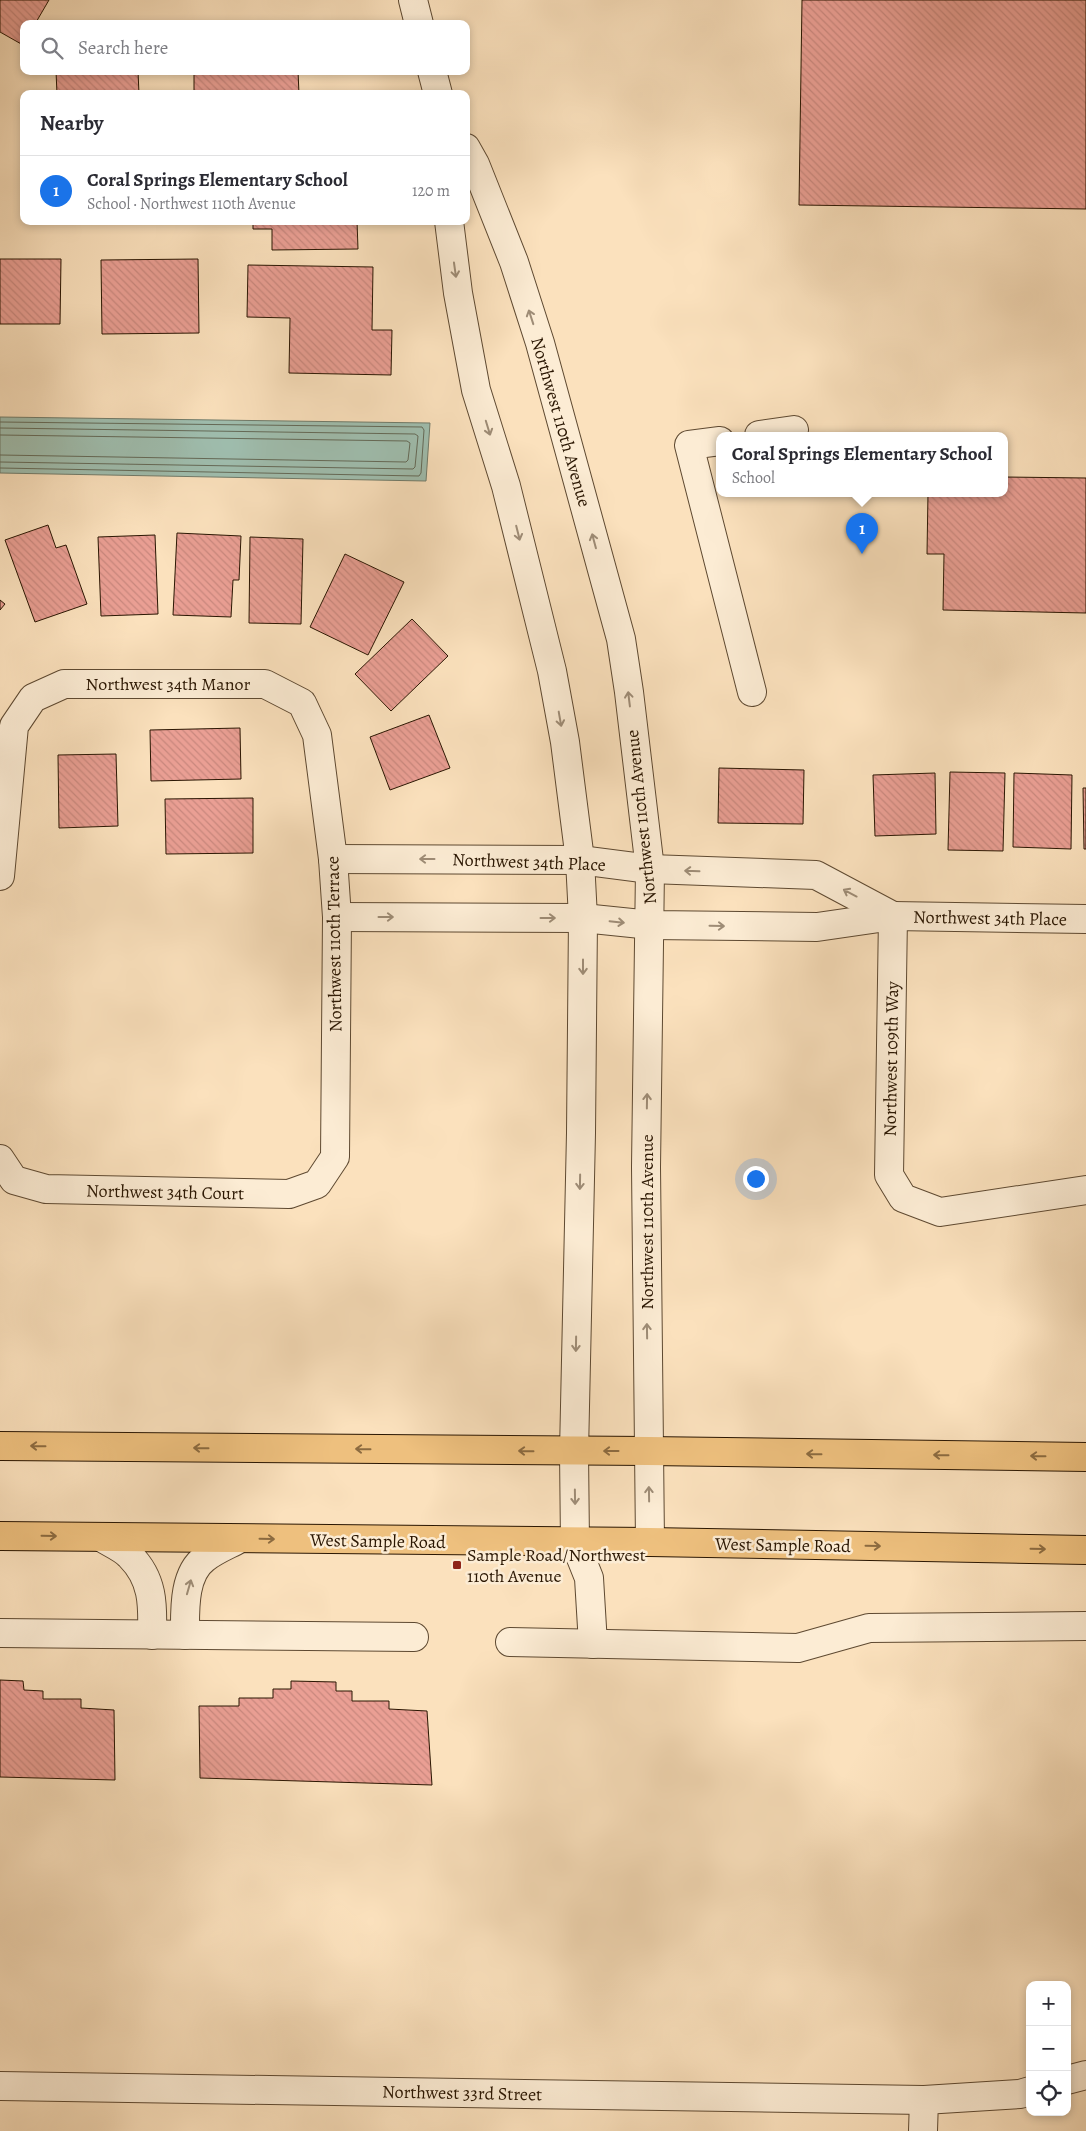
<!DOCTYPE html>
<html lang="en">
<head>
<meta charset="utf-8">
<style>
  :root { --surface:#fff; --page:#f2f2f3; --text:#2b2b33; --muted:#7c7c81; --line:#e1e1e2; --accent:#1a73e8 }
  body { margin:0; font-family:Alegreya,serif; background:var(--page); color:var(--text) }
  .controls { position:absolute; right:15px; bottom:15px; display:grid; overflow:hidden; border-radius:10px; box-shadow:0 2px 8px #0003 }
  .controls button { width:45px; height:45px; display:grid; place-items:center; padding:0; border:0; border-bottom:1px solid var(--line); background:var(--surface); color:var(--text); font:25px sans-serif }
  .you { position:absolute; left:755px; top:1178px; width:18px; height:18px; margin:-12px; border:4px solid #fff; border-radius:50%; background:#1a73e8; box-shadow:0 0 0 8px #1a73e833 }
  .badge { display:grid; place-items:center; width:32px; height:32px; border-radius:50%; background:var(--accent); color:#fff; font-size:16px; font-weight:700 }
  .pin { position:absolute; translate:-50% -41px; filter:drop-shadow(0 1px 2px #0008) }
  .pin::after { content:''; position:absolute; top:26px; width:18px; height:15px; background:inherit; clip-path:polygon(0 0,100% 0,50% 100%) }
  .popup { position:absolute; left:716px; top:432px; width:292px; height:65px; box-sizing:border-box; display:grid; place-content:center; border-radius:10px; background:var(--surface); filter:drop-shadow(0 1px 4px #0005); font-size:16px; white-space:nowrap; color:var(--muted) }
  .popup b { font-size:19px; color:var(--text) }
  .popup::after { content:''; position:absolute; left:50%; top:100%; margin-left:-10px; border:10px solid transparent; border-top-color:var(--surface) }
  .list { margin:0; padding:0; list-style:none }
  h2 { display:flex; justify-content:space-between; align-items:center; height:65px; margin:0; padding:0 20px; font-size:21px }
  h2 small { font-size:16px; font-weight:400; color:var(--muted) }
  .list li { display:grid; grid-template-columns:32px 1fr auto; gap:15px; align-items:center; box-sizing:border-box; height:70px; padding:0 20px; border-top:1px solid var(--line) }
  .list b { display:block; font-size:19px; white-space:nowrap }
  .list p { margin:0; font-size:16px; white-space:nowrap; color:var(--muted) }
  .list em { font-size:16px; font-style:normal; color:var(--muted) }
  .icon { flex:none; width:28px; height:28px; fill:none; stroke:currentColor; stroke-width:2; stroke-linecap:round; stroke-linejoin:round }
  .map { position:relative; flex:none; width:1086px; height:2131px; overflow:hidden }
  .search { position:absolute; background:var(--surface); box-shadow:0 2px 8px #0003; left:20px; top:20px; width:450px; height:55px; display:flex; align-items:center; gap:12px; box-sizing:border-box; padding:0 18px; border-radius:10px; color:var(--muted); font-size:19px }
  .panel { position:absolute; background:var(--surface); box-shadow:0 2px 8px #0003; left:20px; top:90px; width:450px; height:135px; border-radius:10px }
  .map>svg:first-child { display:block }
  .water { fill:#9fbeaf; stroke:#707b6a }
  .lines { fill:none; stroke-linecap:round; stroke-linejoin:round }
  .shore { stroke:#646a58; stroke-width:1 }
  .building { fill:url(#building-back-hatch); stroke:#2a1602 }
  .minor-casing { stroke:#5e4931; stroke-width:30 }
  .major-casing { stroke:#2a1602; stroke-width:30 }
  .minor { stroke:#fcecd4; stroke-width:28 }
  .major { stroke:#eec07e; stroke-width:28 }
  .oneway { stroke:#9e8c76 }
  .oneway2 { stroke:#8c6b40 }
  .poi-dot { fill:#8f2418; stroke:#fcecd4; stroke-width:2 }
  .labels { text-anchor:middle; stroke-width:5; stroke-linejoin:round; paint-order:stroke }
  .street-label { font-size:18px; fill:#2a1602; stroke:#fcecd4 }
  .poi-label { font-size:18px; fill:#2a1602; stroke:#fcecd4; text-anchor:start }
</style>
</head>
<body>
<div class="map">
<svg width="1086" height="2131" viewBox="0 0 1086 2131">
  <defs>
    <pattern id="building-back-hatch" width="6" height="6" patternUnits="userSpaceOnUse" patternTransform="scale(1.25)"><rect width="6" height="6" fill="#ea9f94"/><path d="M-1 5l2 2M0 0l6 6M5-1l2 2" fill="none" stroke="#c9887e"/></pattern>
  </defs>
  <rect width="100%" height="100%" fill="#fbe1bd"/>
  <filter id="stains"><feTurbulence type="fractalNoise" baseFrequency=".004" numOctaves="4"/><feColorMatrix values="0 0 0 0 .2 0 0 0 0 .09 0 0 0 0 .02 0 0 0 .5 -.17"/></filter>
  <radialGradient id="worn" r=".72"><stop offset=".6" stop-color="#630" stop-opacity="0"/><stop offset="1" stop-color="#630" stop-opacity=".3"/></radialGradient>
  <polygon class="water" points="0,417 430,423 426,481 0,473"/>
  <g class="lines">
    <g class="shore">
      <polyline points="0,422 422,427 424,430 421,473 419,476 0,468"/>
      <polyline points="0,428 415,434 418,436 415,467 413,469 0,462"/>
      <polyline points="0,435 407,441 410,443 408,460 406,462 0,455"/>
    </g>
  </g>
  <g class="building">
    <polygon points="0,0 49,0 35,24 24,24 23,45 0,32"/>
    <polygon points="802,0 1086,0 1086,209 799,205"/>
    <polygon points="56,71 138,71 139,94 57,94"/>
    <polygon points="194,71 298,71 299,94 194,94"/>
    <polygon points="253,221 357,221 358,249 272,250 272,229 253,229"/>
    <polygon points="0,259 61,259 60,324 0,324"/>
    <polygon points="198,259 199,333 102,334 101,260"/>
    <polygon points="248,265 373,267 372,330 392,330 391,375 289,373 290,318 247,317"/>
    <polygon points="1004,477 1086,478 1086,613 943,610 944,554 927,554 928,493 1004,493"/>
    <polygon points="48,525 56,548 66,545 87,604 35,622 5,540"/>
    <polygon points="177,533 241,536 239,580 233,580 231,617 173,615"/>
    <polygon points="155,535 158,614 101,616 98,537"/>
    <polygon points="250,537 303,539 301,624 249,623"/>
    <polygon points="345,554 404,582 368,655 310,627"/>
    <polygon points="0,600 5,604 0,610"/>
    <polygon points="412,619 448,656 391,711 355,674"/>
    <polygon points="429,715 450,768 390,790 370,737"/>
    <polygon points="240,728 241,779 151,781 150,730"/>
    <polygon points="116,754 118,826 59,828 58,755"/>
    <polygon points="719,768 804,770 803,824 718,823"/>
    <polygon points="950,772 1005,773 1003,851 948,850"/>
    <polygon points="935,773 936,834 875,836 873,775"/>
    <polygon points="1014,773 1072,775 1071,849 1013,847"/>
    <polygon points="1083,788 1086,788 1086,849 1084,849"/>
    <polygon points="253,798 253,853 166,854 165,799"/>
    <polygon points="0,1680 23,1681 24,1690 43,1691 43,1699 81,1699 81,1708 114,1710 115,1780 0,1777"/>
    <polygon points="291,1681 336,1682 336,1691 352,1691 352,1701 389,1701 389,1709 427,1711 432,1785 200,1778 199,1706 239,1706 239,1698 273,1698 273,1689 291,1689"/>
  </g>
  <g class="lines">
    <g class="minor-casing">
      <g id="minor">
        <polyline points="413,0 419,24"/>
        <polyline points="432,71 438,94"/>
        <polyline points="466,148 475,164 514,262 540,343 621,639 629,692 650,869 646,1167 650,1542"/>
        <polyline points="449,221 458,293 476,390 506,486 552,671 565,742 580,860 583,918 581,1133 574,1452 575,1543 589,1578 593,1644"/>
        <polyline points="759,435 794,430"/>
        <polyline points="720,441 689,445 752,692"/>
        <polyline points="333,859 580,860 650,869 816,875 893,916"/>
        <polyline points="0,876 14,726 33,698 64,684 265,684 302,703 317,735 333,859 337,917 335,1157 317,1184 289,1194 46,1189 14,1180 0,1159"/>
        <polyline points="893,916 889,1175 903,1198 940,1212 1086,1190"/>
        <polyline points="337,917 583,918 651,925 817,927 893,916 1086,919"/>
        <path d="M101,1537C110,1543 123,1548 130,1556C153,1579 153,1604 152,1635"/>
        <polyline points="0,1633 414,1637"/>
        <path d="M185,1635C185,1611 183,1574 205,1558C215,1550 228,1545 239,1539"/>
        <polyline points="510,1642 798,1648 869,1628 1086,1626"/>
        <polyline points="1067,2080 1086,2075"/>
        <polyline points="0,2086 924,2100"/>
        <polyline points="923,2131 924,2100 1020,2094 1030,2091"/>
      </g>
    </g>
    <g class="major-casing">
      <g id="major">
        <polyline points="0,1446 648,1451 1086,1457"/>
        <polyline points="0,1536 650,1542 1086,1550"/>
      </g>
    </g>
    <use href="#minor" class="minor"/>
    <use href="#major" class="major"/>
  </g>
  <defs><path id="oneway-shaft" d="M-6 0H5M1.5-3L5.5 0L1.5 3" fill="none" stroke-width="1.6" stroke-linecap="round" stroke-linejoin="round" transform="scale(1.25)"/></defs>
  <g class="oneway">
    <use href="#oneway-shaft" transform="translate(455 270) rotate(82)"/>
    <use href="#oneway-shaft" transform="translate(531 317) rotate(-108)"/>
    <use href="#oneway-shaft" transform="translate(488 428) rotate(73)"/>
    <use href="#oneway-shaft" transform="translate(518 533) rotate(76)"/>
    <use href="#oneway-shaft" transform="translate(594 541) rotate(-105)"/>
    <use href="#oneway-shaft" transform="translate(629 699) rotate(-97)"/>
    <use href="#oneway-shaft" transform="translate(560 719) rotate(80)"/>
    <use href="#oneway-shaft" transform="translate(427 859) rotate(-180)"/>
    <use href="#oneway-shaft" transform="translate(692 871) rotate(-178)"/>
    <use href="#oneway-shaft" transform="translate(850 893) rotate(-152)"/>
    <use href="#oneway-shaft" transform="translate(386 917)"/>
    <use href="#oneway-shaft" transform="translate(548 918)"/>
    <use href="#oneway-shaft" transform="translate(617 922) rotate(6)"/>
    <use href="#oneway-shaft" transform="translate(717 926) rotate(1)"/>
    <use href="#oneway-shaft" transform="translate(583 967) rotate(90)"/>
    <use href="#oneway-shaft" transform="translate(647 1101) rotate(-89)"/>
    <use href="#oneway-shaft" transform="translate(580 1182) rotate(91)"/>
    <use href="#oneway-shaft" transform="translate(647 1331) rotate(-91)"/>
    <use href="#oneway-shaft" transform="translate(576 1344) rotate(91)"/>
    <use href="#oneway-shaft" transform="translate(649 1494) rotate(-91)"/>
    <use href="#oneway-shaft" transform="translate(575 1497) rotate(89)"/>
    <use href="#oneway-shaft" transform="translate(189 1587) rotate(-74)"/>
  </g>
  <g class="oneway2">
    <use href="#oneway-shaft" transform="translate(38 1446) rotate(-179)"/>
    <use href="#oneway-shaft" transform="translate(201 1448) rotate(-179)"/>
    <use href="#oneway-shaft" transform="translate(363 1449) rotate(-179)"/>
    <use href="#oneway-shaft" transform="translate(526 1451) rotate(-179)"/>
    <use href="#oneway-shaft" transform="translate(611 1451) rotate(180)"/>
    <use href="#oneway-shaft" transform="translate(814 1454) rotate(-179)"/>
    <use href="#oneway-shaft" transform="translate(941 1455) rotate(-179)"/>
    <use href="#oneway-shaft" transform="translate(1038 1456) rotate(-179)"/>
    <use href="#oneway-shaft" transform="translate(49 1536) rotate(1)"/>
    <use href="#oneway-shaft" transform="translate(267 1539) rotate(1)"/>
    <use href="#oneway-shaft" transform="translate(873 1546) rotate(1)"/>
    <use href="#oneway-shaft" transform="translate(1038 1549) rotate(1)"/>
  </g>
  <rect class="poi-dot" x="452" y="1560" width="10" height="10" rx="2.5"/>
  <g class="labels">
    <g class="street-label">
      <text transform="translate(561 422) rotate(74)" y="6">Northwest 110th Avenue</text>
      <text x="168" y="690">Northwest 34th Manor</text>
      <text transform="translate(641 817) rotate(-96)" y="6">Northwest 110th Avenue</text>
      <text transform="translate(529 862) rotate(2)" y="6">Northwest 34th Place</text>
      <text transform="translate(990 918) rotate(1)" y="6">Northwest 34th Place</text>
      <text transform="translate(334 944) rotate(-91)" y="6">Northwest 110th Terrace</text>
      <text transform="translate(891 1059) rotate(-89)" y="6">Northwest 109th Way</text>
      <text transform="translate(165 1192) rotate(1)" y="6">Northwest 34th Court</text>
      <text transform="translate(647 1222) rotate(-90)" y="6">Northwest 110th Avenue</text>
      <text transform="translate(378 1541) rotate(1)" y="6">West Sample Road</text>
      <text transform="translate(783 1545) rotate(1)" y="6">West Sample Road</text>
      <text transform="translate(462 2093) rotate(1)" y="6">Northwest 33rd Street</text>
    </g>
    <g class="poi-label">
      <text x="467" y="1561">Sample Road/Northwest<tspan x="467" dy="21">110th Avenue</tspan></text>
    </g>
  </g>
  <rect width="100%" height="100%" filter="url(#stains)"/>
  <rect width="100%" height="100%" fill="url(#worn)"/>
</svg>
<div class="controls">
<button>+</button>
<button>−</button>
<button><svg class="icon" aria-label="locate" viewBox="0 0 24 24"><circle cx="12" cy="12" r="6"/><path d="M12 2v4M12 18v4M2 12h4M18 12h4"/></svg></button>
</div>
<div class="you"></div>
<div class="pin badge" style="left:862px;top:554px">1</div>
<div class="popup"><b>Coral Springs Elementary School</b>School</div>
<div class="search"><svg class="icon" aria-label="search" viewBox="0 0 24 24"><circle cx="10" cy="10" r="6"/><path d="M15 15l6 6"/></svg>Search here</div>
<section class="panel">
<h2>Nearby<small></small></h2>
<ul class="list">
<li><span class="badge">1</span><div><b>Coral Springs Elementary School</b><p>School · Northwest 110th Avenue</p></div><em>120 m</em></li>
</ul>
</section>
</div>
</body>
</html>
